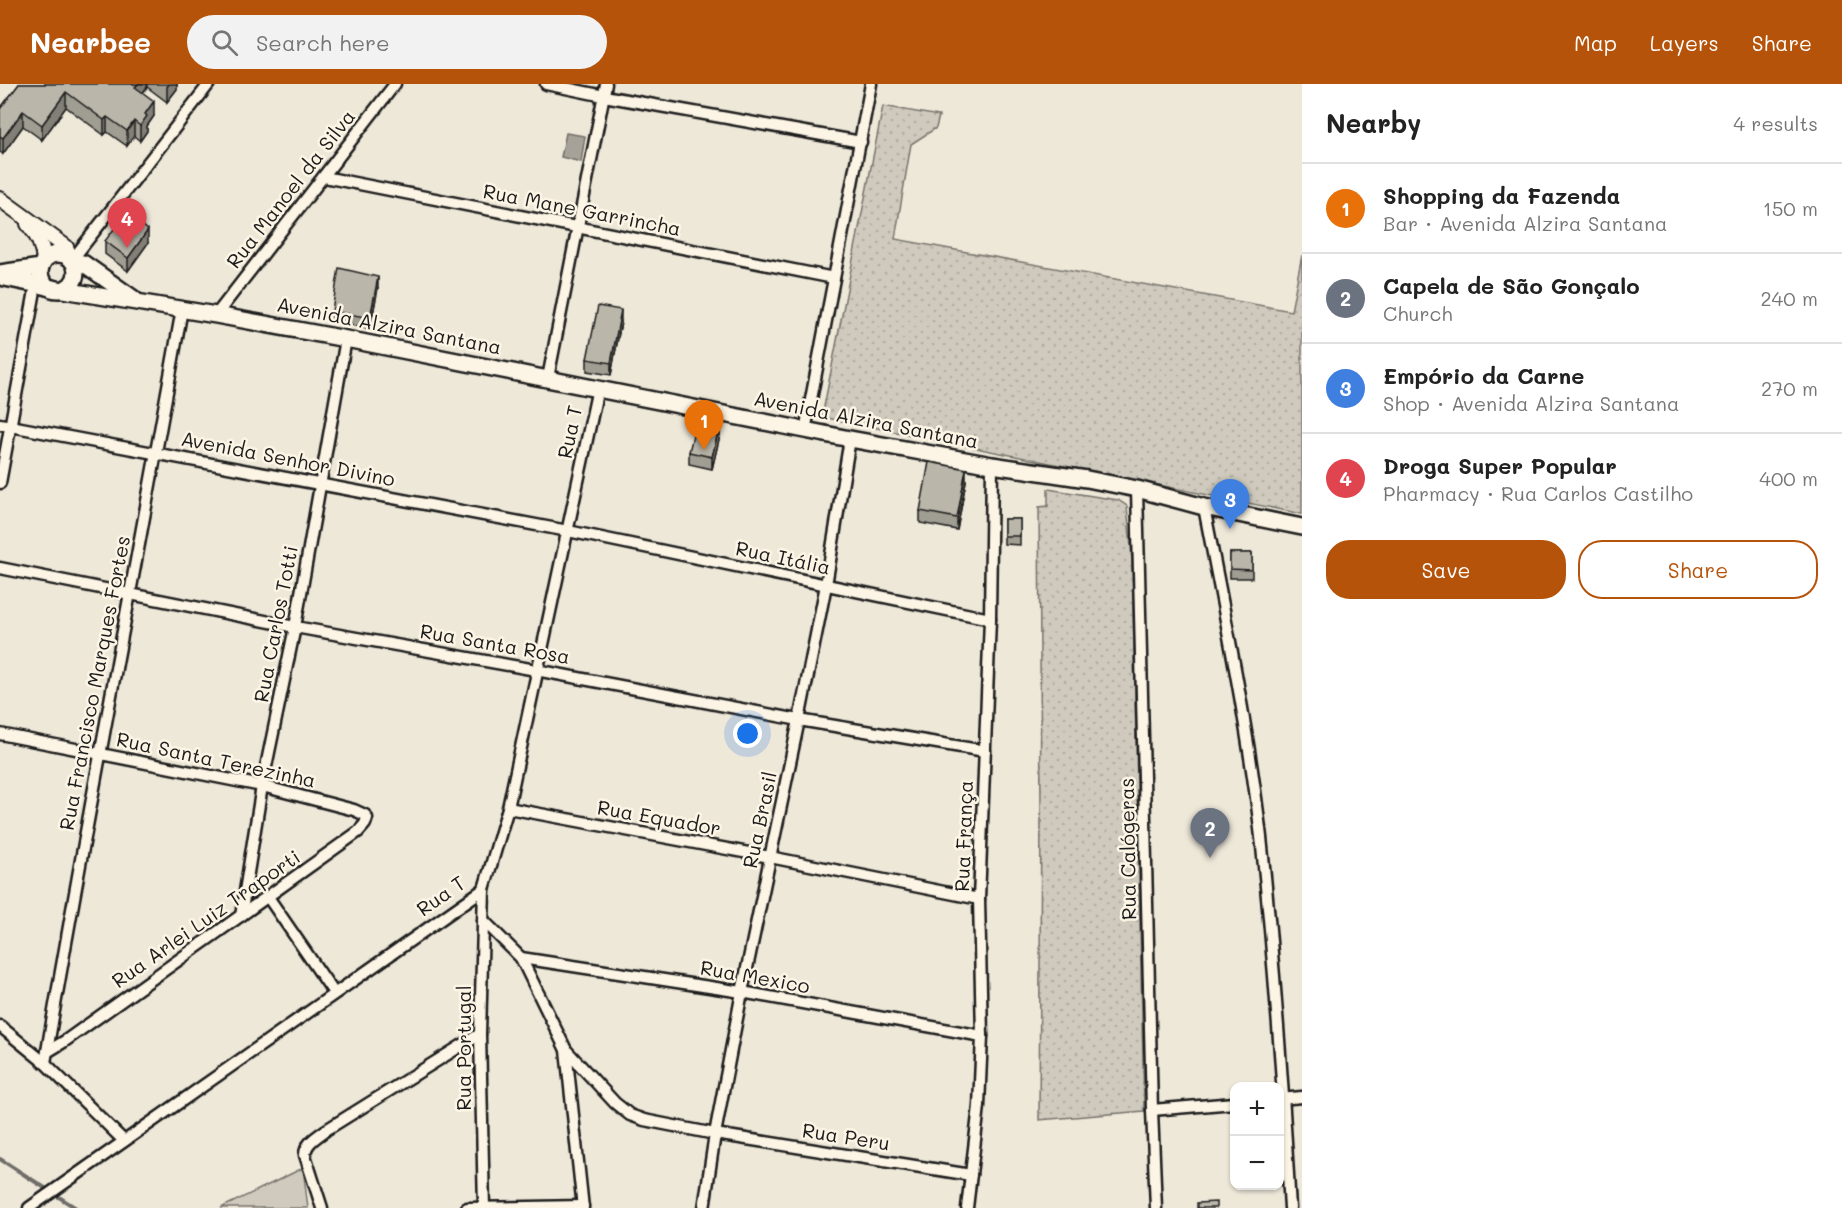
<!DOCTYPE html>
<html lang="en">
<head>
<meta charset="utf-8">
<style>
  :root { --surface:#fff; --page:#f2f2f2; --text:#222; --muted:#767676; --line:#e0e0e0; --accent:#b45309 }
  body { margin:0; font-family:Mali,sans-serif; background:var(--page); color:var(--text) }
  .controls { position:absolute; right:18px; bottom:18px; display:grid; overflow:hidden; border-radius:12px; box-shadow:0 2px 4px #0004 }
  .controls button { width:54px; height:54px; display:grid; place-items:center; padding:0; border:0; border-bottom:2px solid var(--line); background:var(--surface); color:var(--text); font:30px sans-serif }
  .you { position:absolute; left:748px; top:650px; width:21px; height:21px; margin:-15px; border:4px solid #fff; border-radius:50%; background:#1a73e8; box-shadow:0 0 0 9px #1a73e833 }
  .badge { display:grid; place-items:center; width:39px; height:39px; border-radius:50%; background:var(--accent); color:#fff; font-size:20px; font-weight:700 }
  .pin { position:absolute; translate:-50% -50px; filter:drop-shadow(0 2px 3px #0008) }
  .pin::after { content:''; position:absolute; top:32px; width:21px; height:18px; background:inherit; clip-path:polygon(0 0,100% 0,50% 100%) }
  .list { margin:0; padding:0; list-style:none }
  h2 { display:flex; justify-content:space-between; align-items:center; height:78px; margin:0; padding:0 24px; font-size:26px }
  h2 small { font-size:20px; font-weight:400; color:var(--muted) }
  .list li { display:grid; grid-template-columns:39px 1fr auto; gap:18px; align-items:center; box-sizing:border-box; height:90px; padding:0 24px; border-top:2px solid var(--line) }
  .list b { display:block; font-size:22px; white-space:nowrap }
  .list p { margin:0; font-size:20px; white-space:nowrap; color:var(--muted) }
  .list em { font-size:20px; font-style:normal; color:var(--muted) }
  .actions { display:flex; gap:12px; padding:18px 24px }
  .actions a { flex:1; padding:14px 0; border:2px solid var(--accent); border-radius:24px; text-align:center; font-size:21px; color:var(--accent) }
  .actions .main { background:var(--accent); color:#fff }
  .icon { flex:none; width:33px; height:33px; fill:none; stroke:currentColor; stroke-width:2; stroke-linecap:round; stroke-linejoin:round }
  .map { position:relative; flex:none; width:1302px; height:1124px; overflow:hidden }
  header { display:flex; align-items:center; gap:36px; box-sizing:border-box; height:84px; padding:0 30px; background:var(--accent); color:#fff }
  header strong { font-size:28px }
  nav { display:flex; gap:33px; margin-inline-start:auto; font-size:21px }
  .search { width:420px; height:54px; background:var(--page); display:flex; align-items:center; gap:15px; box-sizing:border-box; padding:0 21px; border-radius:33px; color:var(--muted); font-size:22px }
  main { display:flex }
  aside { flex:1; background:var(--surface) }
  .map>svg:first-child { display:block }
  .green { fill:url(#green-dots); stroke:#76736c; stroke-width:1.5 }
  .pitch { fill:#cfcabd; stroke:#76736c; stroke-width:1.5 }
  .water { fill:#a7a299; stroke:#6f6c67; stroke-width:1.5 }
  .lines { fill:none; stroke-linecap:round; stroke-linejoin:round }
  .stream { stroke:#6f6c67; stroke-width:4 }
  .minor-casing { stroke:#1c1c1c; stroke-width:15 }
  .tertiary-casing { stroke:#1c1c1c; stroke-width:18 }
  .secondary-casing { stroke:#1c1c1c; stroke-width:20 }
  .minor { stroke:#fcf5e5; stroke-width:10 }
  .tertiary { stroke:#fcf5e5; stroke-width:14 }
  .secondary { stroke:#fcf5e5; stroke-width:15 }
  .wall { fill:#a09d92; stroke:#1c1c1c; stroke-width:1.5 }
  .shaded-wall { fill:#827f77; stroke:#1c1c1c; stroke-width:1.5 }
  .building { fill:#bab6aa; stroke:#1c1c1c; stroke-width:1.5 }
  .labels { text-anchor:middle; stroke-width:5; stroke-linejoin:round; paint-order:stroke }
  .street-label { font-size:20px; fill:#1c1c1c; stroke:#fcf5e5 }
</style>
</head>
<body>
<header>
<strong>Nearbee</strong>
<div class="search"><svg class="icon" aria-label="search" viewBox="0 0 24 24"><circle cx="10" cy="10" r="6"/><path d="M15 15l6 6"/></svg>Search here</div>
<nav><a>Map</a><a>Layers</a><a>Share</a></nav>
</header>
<main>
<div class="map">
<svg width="1302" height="1124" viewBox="0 0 1302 1124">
  <defs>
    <pattern id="green-dots" width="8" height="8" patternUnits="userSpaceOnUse" patternTransform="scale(1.5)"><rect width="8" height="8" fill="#cfcabd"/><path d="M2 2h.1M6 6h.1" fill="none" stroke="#b1ada2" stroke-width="1.8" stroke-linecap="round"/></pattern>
  </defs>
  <rect width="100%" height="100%" fill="#eee8d9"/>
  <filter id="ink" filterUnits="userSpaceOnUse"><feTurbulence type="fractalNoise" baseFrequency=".0167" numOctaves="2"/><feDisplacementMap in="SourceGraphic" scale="12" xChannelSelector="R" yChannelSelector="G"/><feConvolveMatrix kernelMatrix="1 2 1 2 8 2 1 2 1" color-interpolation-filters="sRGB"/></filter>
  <g filter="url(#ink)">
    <g class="green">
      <polygon points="883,22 939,32 936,44 911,60 895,155 1291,227 1302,171 1302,430 822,333"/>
      <polygon points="1048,405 1118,416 1127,422 1132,473 1144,1027 1039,1036 1041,726 1039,423 1048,422"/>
    </g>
    <polygon class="pitch" points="303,1084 308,1124 221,1124"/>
    <polygon class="water" points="566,49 585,52 581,78 561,73"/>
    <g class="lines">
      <polyline class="stream" points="0,1075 76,1124"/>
      <g class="minor-casing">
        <g id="minor">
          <polyline points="546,0 604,12 861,58"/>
          <polyline points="324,93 834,194"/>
          <polyline points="72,176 209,0"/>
          <polyline points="216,231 395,0"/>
          <polyline points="548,294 606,0"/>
          <polyline points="0,340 568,447 990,535"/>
          <polyline points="805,347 871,0"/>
          <polyline points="0,399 36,201"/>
          <polyline points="1137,405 1152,1026 1156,1124"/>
          <path d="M1204,423C1225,532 1248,642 1261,753C1274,876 1283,1001 1290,1124"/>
          <polyline points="0,484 295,543 536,586 799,636 985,667"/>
          <polyline points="0,650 262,702 354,726 365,731 367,734 365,740 358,748 65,957 47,968"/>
          <polyline points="508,724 770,773 979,815"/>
          <polyline points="268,813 334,909"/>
          <polyline points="241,832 262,702 295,543 346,255"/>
          <polyline points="483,836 521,874 566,966 583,1124"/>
          <polyline points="521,874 742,908 982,952"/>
          <polyline points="0,942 45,979 124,1057"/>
          <polyline points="566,966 615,1019 630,1031 644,1036 715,1050 971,1091"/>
          <path d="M45,979C88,727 137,477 182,225"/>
          <polyline points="1280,1015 1302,1013"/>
          <polyline points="1152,1026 1234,1019"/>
          <polyline points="29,1124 484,805"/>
          <path d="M322,1124L305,1071C305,1059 317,1053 326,1046L480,950"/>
          <polyline points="467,1124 583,1122"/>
          <polyline points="484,1124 480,950 484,805 508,724 598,304"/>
          <polyline points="704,1124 715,1050 742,908 799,636 826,501 850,355"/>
          <polyline points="967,1124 979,1022 982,952 979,815 990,535 992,381"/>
        </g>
      </g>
      <g class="tertiary-casing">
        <g id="tertiary">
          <polyline points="0,115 66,163 71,175"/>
          <path d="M28,140C38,151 43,162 44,177"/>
        </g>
      </g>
      <g class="secondary-casing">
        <g id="secondary">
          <circle cx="58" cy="188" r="18"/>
          <polyline points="73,178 83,179 134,215"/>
          <polyline points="0,189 41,183"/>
          <polyline points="0,193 53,204"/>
          <polyline points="57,205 216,231 346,255 850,355 992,381 1087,395 1137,405 1204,423 1302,443"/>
        </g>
      </g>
      <use href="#minor" class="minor"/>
      <use href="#tertiary" class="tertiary"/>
      <use href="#secondary" class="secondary"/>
    </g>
    <g class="wall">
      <polygon points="19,0 177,0 177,5 167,18 147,3 143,9 154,32 147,42 147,47 140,57 134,52 127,62 107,48 104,51 66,23 42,56 23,42 3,70 0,68 0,25"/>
      <polygon points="105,157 148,159 128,187 105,170"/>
      <polygon points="378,204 370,245 332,237 332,227"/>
      <polygon points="621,238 611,291 587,287 587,275"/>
      <polygon points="720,351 712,385 689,380 689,368"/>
      <polygon points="966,397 957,446 920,439 920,427"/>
      <polygon points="1004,435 1020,435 1020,461 1004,460"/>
      <rect x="1230" y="469" width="22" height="25"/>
    </g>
    <g class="shaded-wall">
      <polygon points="138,0 147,0 147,3 135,19 135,3"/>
      <polygon points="169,0 177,0 177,5 167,18 167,3"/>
      <polygon points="66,8 66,23 42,56 42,41"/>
      <polygon points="154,17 154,32 147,42 147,47 140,57 140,42 145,30"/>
      <polygon points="23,27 23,42 3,70 3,54"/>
      <polygon points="107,33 107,48 104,51 104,36"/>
      <polygon points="134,37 134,52 127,62 127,47"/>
      <polygon points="148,146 148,159 128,187 128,174"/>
      <polygon points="378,193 378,204 370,245 370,234"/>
      <polygon points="621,226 621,238 611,291 611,279"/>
      <polygon points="720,339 720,351 712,385 712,373"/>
      <polygon points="966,385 966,397 957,446 957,434"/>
    </g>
    <g class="building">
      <polygon points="19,0 138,0 135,3 154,17 145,30 147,32 140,42 134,37 127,47 107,33 104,36 66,8 42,41 23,27 3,54 0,52 0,25"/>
      <polygon points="126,129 148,146 128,174 105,157"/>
      <polygon points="339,184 378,193 370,234 332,227"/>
      <polygon points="598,222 621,226 611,279 587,275"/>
      <polygon points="697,334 720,339 712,373 689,368"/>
      <polygon points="929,378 966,385 957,434 920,427"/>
      <rect x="1004" y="435" width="16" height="17"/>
      <polygon points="1230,469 1252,469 1252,486 1230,485"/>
      <polygon points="1216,1118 1216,1124 1197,1124 1197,1119"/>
    </g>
  </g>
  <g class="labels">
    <g class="street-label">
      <text transform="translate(291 105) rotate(-52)" y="7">Rua Manoel da Silva</text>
      <text transform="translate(582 126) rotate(11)" y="7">Rua Mane Garrincha</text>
      <text transform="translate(389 242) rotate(11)" y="7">Avenida Alzira Santana</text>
      <text transform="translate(866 336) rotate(11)" y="7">Avenida Alzira Santana</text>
      <text transform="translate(570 348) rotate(-78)" y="7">Rua T</text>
      <text transform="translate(288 375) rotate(11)" y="7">Avenida Senhor Divino</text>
      <text transform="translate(783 474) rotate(12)" y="7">Rua Itália</text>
      <text transform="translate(276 540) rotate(-79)" y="7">Rua Carlos Totti</text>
      <text transform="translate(495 560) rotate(10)" y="7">Rua Santa Rosa</text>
      <text transform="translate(95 599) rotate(-79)" y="7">Rua Francisco Marques Fortes</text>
      <text transform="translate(216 676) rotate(12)" y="7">Rua Santa Terezinha</text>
      <text transform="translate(659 734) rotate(10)" y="7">Rua Equador</text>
      <text transform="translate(760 736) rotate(-78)" y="7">Rua Brasil</text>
      <text transform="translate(964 752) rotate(-88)" y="7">Rua França</text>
      <text transform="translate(1128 765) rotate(-91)" y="7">Rua Calógeras</text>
      <text transform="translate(441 812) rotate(-35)" y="7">Rua T</text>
      <text transform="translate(206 835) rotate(-35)" y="7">Rua Arlei Luiz Traporti</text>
      <text transform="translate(755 893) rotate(10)" y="7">Rua Mexico</text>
      <text transform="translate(464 964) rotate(-90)" y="7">Rua Portugal</text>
      <text transform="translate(846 1053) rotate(9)" y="7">Rua Peru</text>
    </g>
  </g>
</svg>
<div class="controls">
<button>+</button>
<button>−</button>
</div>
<div class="you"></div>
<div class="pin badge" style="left:704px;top:366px;background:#e8710a">1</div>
<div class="pin badge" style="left:1210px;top:774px;background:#6b7280">2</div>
<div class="pin badge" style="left:1230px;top:445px;background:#3f7fe0">3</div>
<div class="pin badge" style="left:127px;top:164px;background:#e0444e">4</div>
</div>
<aside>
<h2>Nearby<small>4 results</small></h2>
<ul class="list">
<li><span class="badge" style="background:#e8710a">1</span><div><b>Shopping da Fazenda</b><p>Bar · Avenida Alzira Santana</p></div><em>150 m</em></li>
<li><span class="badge" style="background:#6b7280">2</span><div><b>Capela de São Gonçalo</b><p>Church</p></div><em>240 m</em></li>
<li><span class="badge" style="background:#3f7fe0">3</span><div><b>Empório da Carne</b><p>Shop · Avenida Alzira Santana</p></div><em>270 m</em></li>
<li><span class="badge" style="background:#e0444e">4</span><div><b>Droga Super Popular</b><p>Pharmacy · Rua Carlos Castilho</p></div><em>400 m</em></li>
</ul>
<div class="actions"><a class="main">Save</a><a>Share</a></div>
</aside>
</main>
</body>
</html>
